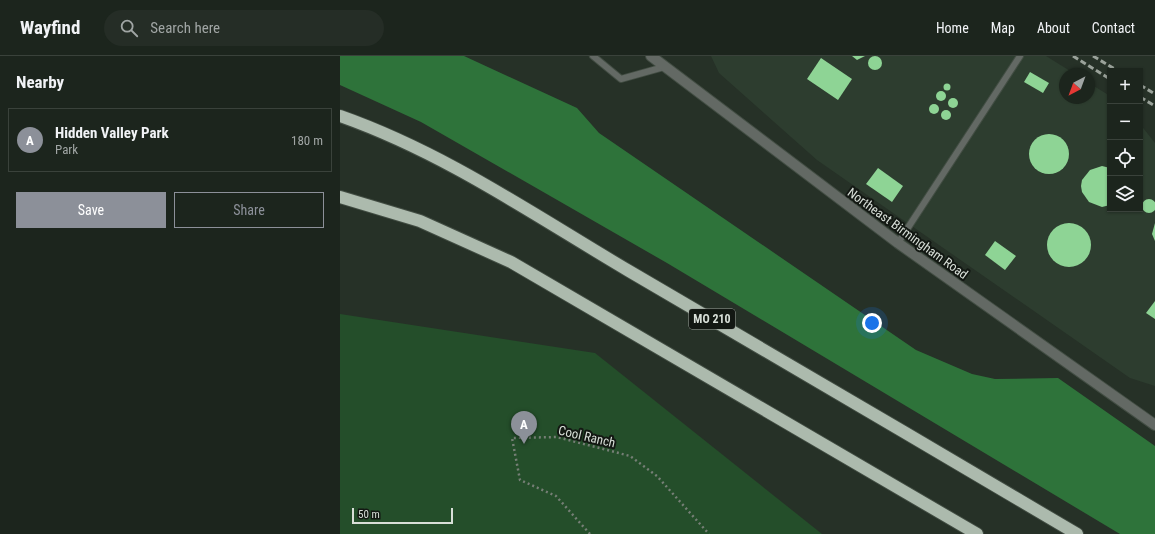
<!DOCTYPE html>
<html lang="en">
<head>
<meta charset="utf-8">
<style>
  :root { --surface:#1c251d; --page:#252d26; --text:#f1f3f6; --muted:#a0a5a4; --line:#3a423b; --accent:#8c9099 }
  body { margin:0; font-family:"Roboto Condensed",sans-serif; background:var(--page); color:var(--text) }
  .controls { position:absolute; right:12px; top:12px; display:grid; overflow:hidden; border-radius:0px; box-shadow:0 1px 3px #0004 }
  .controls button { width:36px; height:36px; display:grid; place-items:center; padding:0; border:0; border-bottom:1px solid var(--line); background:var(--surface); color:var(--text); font:20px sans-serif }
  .compass { position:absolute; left:719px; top:12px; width:36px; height:36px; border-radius:50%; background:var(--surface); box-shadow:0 1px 3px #0004; rotate:221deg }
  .scale { position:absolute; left:12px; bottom:10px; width:101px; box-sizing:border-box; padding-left:4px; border:2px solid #d8dfd8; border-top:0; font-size:11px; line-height:14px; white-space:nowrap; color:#d8dfd8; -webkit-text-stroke:3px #131813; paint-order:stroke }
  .you { position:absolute; left:532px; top:267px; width:14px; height:14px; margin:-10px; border:3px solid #fff; border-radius:50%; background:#1a73e8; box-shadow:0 0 0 6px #1a73e833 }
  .badge { display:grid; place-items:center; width:26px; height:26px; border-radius:50%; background:var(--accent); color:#fff; font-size:13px; font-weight:700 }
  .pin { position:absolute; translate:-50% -33px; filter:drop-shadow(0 1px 2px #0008) }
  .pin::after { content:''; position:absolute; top:21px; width:14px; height:12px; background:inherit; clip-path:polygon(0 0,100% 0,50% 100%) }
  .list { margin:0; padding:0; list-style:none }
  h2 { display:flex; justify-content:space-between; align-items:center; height:52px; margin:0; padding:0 16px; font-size:17px }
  h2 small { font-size:13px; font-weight:400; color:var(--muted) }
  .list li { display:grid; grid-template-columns:26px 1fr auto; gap:12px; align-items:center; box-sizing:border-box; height:64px; margin:0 8px 8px; padding:0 8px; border:1px solid var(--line); border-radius:0px }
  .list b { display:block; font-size:15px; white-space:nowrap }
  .list p { margin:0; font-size:13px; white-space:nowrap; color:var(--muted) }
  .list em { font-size:13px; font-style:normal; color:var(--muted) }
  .actions { display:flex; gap:8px; padding:12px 16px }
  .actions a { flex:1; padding:9px 0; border:1px solid var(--accent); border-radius:0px; text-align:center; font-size:14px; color:var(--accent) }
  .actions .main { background:var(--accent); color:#fff }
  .icon { flex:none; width:22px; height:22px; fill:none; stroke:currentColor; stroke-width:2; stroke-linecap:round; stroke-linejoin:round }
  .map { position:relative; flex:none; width:815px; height:478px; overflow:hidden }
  header { display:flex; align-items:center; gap:24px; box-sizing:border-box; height:56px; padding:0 20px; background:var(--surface); border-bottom:1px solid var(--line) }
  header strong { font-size:19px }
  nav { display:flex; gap:22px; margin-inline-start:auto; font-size:14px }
  .search { width:280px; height:36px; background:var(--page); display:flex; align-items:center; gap:10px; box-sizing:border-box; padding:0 14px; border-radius:22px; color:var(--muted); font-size:15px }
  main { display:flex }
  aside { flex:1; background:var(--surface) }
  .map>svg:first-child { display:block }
  .built { fill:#2d3d2f }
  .green { fill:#244e2a }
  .forest { fill:#2e733a }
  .building { fill:#8ed495 }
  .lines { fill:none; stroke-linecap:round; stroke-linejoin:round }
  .service-casing { stroke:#424d43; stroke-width:8 }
  .minor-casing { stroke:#424d43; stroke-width:12 }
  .motorway-casing { stroke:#424d43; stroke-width:14 }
  .path { stroke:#767f76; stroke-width:2.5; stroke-dasharray:2 3; stroke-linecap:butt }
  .service { stroke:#636964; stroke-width:6 }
  .minor { stroke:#636964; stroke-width:10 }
  .motorway { stroke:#acbaad; stroke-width:12 }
  .rail { stroke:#9aa29a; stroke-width:3; stroke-dasharray:6 3; stroke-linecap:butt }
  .labels { text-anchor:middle; stroke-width:4; stroke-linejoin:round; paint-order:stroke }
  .shield { fill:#131813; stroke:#9da39d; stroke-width:1 }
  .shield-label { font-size:12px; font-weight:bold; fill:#d8dfd8 }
  .street-label { font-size:13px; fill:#d8dfd8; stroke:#131813 }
</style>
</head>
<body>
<header>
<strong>Wayfind</strong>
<div class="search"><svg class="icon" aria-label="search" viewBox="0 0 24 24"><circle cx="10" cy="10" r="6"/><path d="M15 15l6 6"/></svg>Search here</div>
<nav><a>Home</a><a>Map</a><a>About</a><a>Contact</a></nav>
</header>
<main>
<aside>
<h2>Nearby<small></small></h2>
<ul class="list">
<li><span class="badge">A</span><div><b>Hidden Valley Park</b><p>Park</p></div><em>180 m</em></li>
</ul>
<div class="actions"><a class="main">Save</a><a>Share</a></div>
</aside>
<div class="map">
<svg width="815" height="478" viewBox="0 0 815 478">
  <rect width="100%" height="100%" fill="#263127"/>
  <polygon class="built" points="371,0 706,0 735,18 725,18 725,42 749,42 749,27 770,40 770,153 800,153 800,68 815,87 815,330 790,322 477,104 379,17"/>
  <polygon class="green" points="0,258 255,297 482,478 0,478"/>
  <polygon class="forest" points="0,0 124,0 237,52 259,77 576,294 632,318 655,323 718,322 815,390 815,478 780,478 327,207 81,66 0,29"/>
  <g class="building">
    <polygon points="512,0 525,0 517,4"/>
    <circle cx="535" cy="7" r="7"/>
    <polygon points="481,2 512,23 498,44 467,23"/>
    <polygon points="690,16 709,27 703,37 684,26"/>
    <circle cx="607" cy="31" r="3.5"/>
    <circle cx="601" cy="40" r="5"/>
    <circle cx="613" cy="47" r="5"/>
    <circle cx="594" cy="53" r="5"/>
    <circle cx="606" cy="59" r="5"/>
    <circle cx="709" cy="98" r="20"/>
    <polygon points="762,110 770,112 770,149 762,151 749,146 742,136 741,130 742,124 750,114"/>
    <polygon points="538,112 563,130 552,146 526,128"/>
    <circle cx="809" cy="150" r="7"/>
    <circle cx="729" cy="189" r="22"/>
    <polygon points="815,167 815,185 812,178"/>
    <polygon points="655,185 676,200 665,214 645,199"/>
    <polygon points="815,245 815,263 806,257"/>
  </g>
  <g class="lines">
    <g class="service-casing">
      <g id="service">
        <polyline points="253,0 281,23 324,11"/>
        <polyline points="558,187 680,0"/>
      </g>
    </g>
    <g class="minor-casing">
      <polyline id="minor" points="311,0 558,187 815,369"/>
    </g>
    <g class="motorway-casing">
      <g id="motorway">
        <path d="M0,60C105,97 194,159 289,215C438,302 588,390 737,478"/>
        <polyline points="0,141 80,165 171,206 637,478"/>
      </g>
    </g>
    <polyline class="path" points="250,478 216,440 180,424 172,382 217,381 290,400 317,420 369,478"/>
    <use href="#service" class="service"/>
    <use href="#minor" class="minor"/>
    <use href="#motorway" class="motorway"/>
    <g class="rail">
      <polyline points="733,0 770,23"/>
      <polyline points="753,0 778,15"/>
      <polyline points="800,29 815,38"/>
      <polyline points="800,41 815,50"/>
    </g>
  </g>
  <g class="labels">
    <rect class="shield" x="349" y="253" width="46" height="20" rx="3"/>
    <g class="shield-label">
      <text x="372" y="267">MO 210</text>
    </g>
    <g class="street-label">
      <text transform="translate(568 177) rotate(36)" y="5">Northeast Birmingham Road</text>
      <text transform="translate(247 380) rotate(13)" y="5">Cool Ranch</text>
    </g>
  </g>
</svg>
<div class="controls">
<button>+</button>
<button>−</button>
<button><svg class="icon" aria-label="locate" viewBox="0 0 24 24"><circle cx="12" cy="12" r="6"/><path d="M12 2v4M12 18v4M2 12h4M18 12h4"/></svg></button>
<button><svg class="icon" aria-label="layers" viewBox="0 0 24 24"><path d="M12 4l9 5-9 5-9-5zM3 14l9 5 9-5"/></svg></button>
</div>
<svg class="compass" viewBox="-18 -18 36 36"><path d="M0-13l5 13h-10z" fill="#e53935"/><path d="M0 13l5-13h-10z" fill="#a0a5a4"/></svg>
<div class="scale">50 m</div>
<div class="you"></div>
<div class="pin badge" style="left:184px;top:388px">A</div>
</div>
</main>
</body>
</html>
